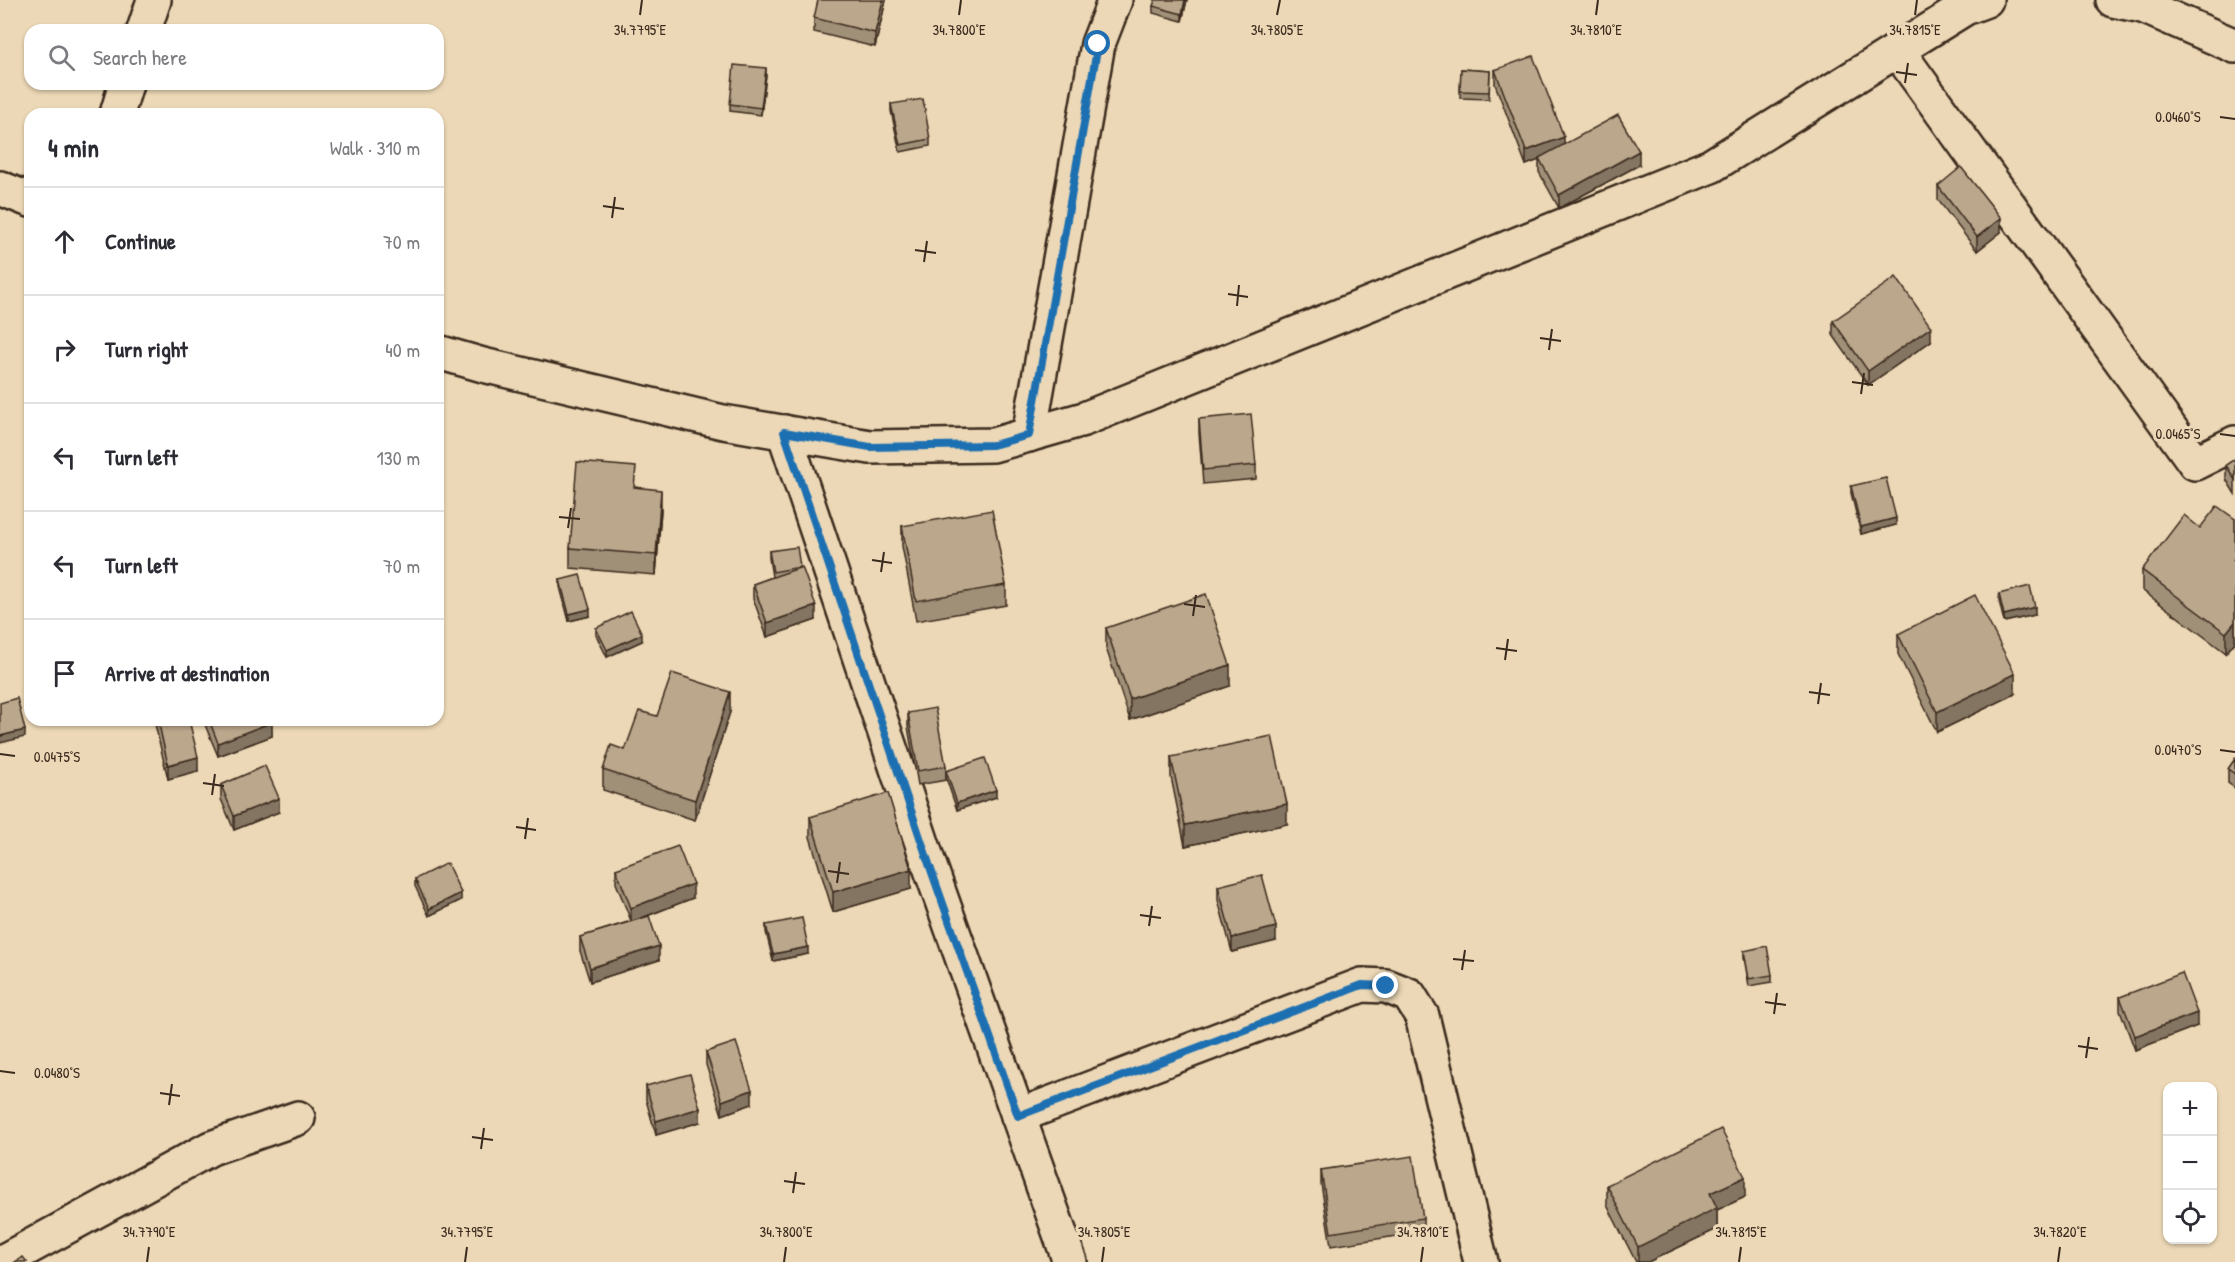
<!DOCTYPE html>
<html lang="en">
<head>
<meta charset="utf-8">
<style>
  :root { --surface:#fff; --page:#f7f7f7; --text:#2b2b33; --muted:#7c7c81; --line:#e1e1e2 }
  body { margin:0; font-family:"Patrick Hand",sans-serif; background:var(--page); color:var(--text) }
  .controls { position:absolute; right:18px; bottom:18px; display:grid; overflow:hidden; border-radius:12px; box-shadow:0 2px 4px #0004 }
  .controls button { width:54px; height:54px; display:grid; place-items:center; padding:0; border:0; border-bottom:2px solid var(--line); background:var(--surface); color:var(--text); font:30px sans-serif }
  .stop { position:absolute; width:18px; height:18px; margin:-14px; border:4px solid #1f6fb2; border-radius:50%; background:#fff }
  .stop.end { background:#1f6fb2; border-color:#fff; box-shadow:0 2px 6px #0008 }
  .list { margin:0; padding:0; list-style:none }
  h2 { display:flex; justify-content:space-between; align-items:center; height:78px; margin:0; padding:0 24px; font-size:26px }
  h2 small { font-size:20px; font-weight:400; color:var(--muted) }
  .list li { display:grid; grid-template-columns:39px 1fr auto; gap:18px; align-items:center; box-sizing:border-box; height:108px; padding:0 24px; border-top:2px solid var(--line) }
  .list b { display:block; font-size:22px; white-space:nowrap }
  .list em { font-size:20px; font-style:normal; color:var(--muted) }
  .icon { flex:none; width:33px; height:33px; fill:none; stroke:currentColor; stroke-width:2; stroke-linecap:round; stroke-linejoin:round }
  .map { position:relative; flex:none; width:2235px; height:1262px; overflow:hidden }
  .search { position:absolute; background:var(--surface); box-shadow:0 2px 4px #0004; left:24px; top:24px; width:420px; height:66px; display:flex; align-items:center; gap:15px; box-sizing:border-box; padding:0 21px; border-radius:18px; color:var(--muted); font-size:22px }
  .panel { position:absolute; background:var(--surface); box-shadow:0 2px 4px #0004; left:24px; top:108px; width:420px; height:618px; border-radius:18px }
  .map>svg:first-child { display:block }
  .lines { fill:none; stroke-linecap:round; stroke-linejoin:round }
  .minor-casing { stroke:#3b2a1e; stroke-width:38 }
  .minor { stroke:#ecd8b6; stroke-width:33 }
  .wall { fill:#a19078; stroke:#3b2a1e; stroke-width:1.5 }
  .shaded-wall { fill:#837562; stroke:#3b2a1e; stroke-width:1.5 }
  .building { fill:#bba78c; stroke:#3b2a1e; stroke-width:1.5 }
  .route { stroke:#1f6fb2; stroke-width:8 }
  .ticks { fill:none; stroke:#3b2a1e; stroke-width:2 }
  .ticks-label { font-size:15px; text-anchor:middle; fill:#3b2a1e; stroke:#ecd8b6; stroke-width:6; stroke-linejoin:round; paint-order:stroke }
</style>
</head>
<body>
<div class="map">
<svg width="2235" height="1262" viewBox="0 0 2235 1262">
  <rect width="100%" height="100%" fill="#ecd8b6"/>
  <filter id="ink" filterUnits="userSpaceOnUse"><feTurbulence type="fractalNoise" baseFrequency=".0167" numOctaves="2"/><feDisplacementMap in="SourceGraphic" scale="12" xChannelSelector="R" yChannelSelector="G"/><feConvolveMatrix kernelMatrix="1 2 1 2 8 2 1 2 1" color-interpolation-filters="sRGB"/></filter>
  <g filter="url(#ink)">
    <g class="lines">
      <g class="minor-casing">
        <g id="minor">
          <polyline points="2113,0 2143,6 2235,46"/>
          <polyline points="144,30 154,0"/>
          <polyline points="1897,50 2195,463 2235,443"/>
          <polyline points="117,114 126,84"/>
          <polyline points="0,188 30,200"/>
          <polyline points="438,352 483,365 723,422 870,447 993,445 1084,419 1711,166 1965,8 1986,0"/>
          <polyline points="784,432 929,864 1070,1262"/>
          <polyline points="1029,435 1098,44 1115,0"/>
          <polyline points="1018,1116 1362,985 1386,986 1409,995 1422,1016 1481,1262"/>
          <polyline points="2,1262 211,1148 298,1118"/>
        </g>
      </g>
      <use href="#minor" class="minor"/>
    </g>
    <g class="wall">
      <polygon points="886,0 875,47 814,32 814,18"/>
      <polygon points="1187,0 1182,21 1153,13 1153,6"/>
      <polygon points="1461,69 1490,71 1489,99 1460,98"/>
      <polygon points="1495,70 1564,145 1639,165 1559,208 1539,172 1539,160 1526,165 1495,84"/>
      <polygon points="766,75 761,115 730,111 730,104"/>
      <polygon points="891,104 930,139 930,146 900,152 891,111"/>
      <polygon points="1938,186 2001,232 1977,251 1938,200"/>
      <polygon points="1833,321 1931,341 1868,385 1833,335"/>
      <polygon points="1199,419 1256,465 1256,479 1203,484 1199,433"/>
      <polygon points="2235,459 2235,494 2226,479 2226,465"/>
      <polygon points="1851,486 1896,525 1861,534 1851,493"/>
      <polygon points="636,487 661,510 656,575 570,568 570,548"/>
      <polygon points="2235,519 2235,642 2226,653 2142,590 2142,570 2200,528"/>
      <polygon points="902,526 1006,585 1006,605 916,621 902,546"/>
      <polygon points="769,551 800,567 816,620 767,637 753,598 753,584 772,577 769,558"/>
      <polygon points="560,580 590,616 569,621 560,587"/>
      <polygon points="1999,594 2035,615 2004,622 1999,601"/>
      <polygon points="596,628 642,641 607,657 596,635"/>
      <polygon points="1106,628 1230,686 1130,720 1106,648"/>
      <polygon points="1898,634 2015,694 1937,732 1898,654"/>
      <polygon points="730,712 695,820 603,790 603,770 625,750 657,716"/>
      <polygon points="908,713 946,766 946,780 918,785 908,727"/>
      <polygon points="154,720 189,720 198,771 168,779"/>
      <polygon points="203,720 271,720 272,736 218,756"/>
      <polygon points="1171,757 1287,824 1185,846 1171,777"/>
      <polygon points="2235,759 2235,788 2228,783 2228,769"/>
      <polygon points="946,771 996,797 957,810 946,778"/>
      <polygon points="221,785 279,812 234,830 221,799"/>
      <polygon points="810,817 911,889 833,912 810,837"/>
      <polygon points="616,869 693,898 637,920 659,960 590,982 580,951 580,937 631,921 616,883"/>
      <polygon points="415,879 461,900 429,916 415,886"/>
      <polygon points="1218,886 1276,941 1232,952 1218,900"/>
      <polygon points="766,925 808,954 773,961 766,932"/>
      <polygon points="1744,951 1772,975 1772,982 1749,986 1744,958"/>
      <polygon points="2120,997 2197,1026 2135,1050 2120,1010"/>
      <polygon points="706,1052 752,1104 722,1115 706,1065"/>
      <polygon points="646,1086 700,1122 656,1135 646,1100"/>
      <polygon points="1321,1170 1423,1218 1423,1232 1331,1246 1321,1184"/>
      <polygon points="1607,1185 1745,1197 1717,1210 1717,1229 1648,1262 1636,1262 1607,1205"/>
    </g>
    <g class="shaded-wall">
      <polygon points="883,0 886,0 875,47 875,33"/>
      <polygon points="1185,0 1187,0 1182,21 1182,14"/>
      <polygon points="766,68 766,75 761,115 761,108"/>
      <polygon points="1564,137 1564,151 1539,158 1539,160 1526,165 1526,151"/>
      <polygon points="1639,151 1639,165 1559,208 1559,195"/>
      <polygon points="2001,218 2001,232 1977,251 1977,237"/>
      <polygon points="1931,327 1931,341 1868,385 1868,371"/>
      <polygon points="661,490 661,510 656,575 656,555"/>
      <polygon points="1896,518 1896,525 1861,534 1861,527"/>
      <polygon points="816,606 816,620 767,637 767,623"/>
      <polygon points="2035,607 2035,615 2004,622 2004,615"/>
      <polygon points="590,609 590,616 569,621 569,614"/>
      <polygon points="2235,622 2235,642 2226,653 2226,633"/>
      <polygon points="642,634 642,641 607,657 607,650"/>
      <polygon points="1230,665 1230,686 1130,720 1130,699"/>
      <polygon points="2015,674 2015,694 1937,732 1937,712"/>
      <polygon points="730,692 730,712 695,820 695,800"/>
      <polygon points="272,722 272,736 218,756 218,743"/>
      <polygon points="25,730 25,737 0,743 0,736"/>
      <polygon points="198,757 198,771 168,779 168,765"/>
      <polygon points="996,790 996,797 957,810 957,803"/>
      <polygon points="279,798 279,812 234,830 234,816"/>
      <polygon points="1287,804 1287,824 1185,846 1185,825"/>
      <polygon points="911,869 911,889 833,912 833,892"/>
      <polygon points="693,884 693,898 631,922 631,908"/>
      <polygon points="461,893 461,900 429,916 429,909"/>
      <polygon points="1276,927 1276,941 1232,952 1232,938"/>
      <polygon points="659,946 659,960 590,982 590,968"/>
      <polygon points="808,947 808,954 773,961 773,954"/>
      <polygon points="2197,1013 2197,1026 2135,1050 2135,1036"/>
      <polygon points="752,1090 752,1104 722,1115 722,1101"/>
      <polygon points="700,1108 700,1122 656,1135 656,1121"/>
      <polygon points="1745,1177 1745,1197 1717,1210 1717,1229 1648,1262 1638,1262 1638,1247 1710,1193"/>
    </g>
    <g class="building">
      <polygon points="818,0 883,0 875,33 814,18"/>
      <polygon points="1155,0 1185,0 1182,14 1153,6"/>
      <polygon points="1533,56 1564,137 1526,151 1495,70"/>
      <polygon points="734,65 766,68 761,108 730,104"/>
      <polygon points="1461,69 1490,71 1489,92 1460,91"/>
      <polygon points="923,99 930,139 900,145 891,104"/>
      <polygon points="1618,115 1639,151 1559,195 1539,158"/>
      <polygon points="1961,167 2001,218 1977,237 1938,186"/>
      <polygon points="1896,277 1931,327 1868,371 1833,321"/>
      <polygon points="1251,414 1256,465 1203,470 1199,419"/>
      <polygon points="2235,459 2235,480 2226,465"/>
      <polygon points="577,462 636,467 634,487 661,490 656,555 570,548"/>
      <polygon points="1886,478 1896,518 1861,527 1851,486"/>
      <polygon points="2217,506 2235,519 2235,558 2233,560 2235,562 2235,622 2226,633 2142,570 2184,515 2200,528"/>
      <polygon points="992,510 1006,585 916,601 902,526"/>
      <polygon points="797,547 800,567 773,572 769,551"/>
      <polygon points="802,567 816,606 767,623 753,584"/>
      <polygon points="580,575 590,609 569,614 560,580"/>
      <polygon points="2030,586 2035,607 2004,615 1999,594"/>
      <polygon points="1206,594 1230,665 1130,699 1106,628"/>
      <polygon points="1975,595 2015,674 1937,712 1898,634"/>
      <polygon points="631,611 642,634 607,650 596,628"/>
      <polygon points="672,673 730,692 695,800 603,770 611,745 625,750 639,711 657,716"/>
      <polygon points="17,698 25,730 0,736 0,703"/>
      <polygon points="935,708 946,766 918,771 908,713"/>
      <polygon points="158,720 189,720 198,757 168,765"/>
      <polygon points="209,720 271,720 272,722 218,743"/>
      <polygon points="1272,736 1287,804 1185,825 1171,757"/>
      <polygon points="985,758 996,790 957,803 946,771"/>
      <polygon points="2235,759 2235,774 2228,769"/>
      <polygon points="265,766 279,798 234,816 221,785"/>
      <polygon points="888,793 911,869 833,892 810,817"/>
      <polygon points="678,846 693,884 631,908 616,869"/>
      <polygon points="447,863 461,893 429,909 415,879"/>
      <polygon points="1262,875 1276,927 1232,938 1218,886"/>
      <polygon points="649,916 659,946 590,968 580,937"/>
      <polygon points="802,918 808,947 773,954 766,925"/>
      <polygon points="1767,946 1772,975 1749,979 1744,951"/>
      <polygon points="2182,973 2197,1013 2135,1036 2120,997"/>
      <polygon points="736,1042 752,1090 722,1101 706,1052"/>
      <polygon points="690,1074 700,1108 656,1121 646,1086"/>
      <polygon points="1721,1129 1745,1177 1710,1193 1717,1208 1638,1247 1607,1185"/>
      <polygon points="1413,1156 1423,1218 1331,1233 1321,1170"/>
      <polygon points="23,1257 27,1262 15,1262"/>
    </g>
  </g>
  <g class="lines" filter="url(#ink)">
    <polyline class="route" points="1098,44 1029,435 993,445 870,447 784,432 929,864 1018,1116 1362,985 1386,986"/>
  </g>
  <path class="ticks" d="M640,15L642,0M959,15L961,0M1277,15L1280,0M1596,15L1598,0M1915,15L1917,0M1896,72L1917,75M1905,83L1908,63M2220,117L2235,119M603,206L624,209M612,218L615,197M915,250L936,253M924,262L927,241M1228,294L1248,297M1237,306L1239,285M1540,338L1561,341M1549,350L1552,329M1852,382L1873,385M1861,394L1864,373M2220,434L2235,436M559,517L580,519M568,528L571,508M872,560L892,563M881,572L884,552M1184,604L1205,607M1193,616L1196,595M1496,648L1517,651M1505,660L1508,639M1809,692L1830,695M1818,704L1821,683M2220,750L2235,752M0,754L15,756M203,783L224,786M212,795L215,774M516,827L536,830M525,839L528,818M828,871L849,874M837,883L840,862M1140,915L1161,918M1149,926L1152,906M1453,959L1474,961M1462,970L1465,950M1765,1002L1786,1005M1774,1014L1777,993M2078,1046L2098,1049M2086,1058L2089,1037M0,1071L15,1073M160,1093L180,1096M169,1105L172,1084M472,1137L493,1140M481,1149L484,1128M784,1181L805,1184M793,1193L796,1172M147,1262L149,1247M465,1262L467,1247M784,1262L786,1247M1102,1262L1104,1247M1421,1262L1423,1247M1739,1262L1741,1247M2058,1262L2060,1247"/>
  <g class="ticks-label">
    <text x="640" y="35">34.7795°E</text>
    <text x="959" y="35">34.7800°E</text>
    <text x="1277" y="35">34.7805°E</text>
    <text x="1596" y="35">34.7810°E</text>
    <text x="1915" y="35">34.7815°E</text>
    <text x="2178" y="122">0.0460°S</text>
    <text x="2178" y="439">0.0465°S</text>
    <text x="2178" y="755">0.0470°S</text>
    <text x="57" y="762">0.0475°S</text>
    <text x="57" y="1078">0.0480°S</text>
    <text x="149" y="1237">34.7790°E</text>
    <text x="467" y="1237">34.7795°E</text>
    <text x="786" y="1237">34.7800°E</text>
    <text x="1104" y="1237">34.7805°E</text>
    <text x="1423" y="1237">34.7810°E</text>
    <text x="1741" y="1237">34.7815°E</text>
    <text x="2060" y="1237">34.7820°E</text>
  </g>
</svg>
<div class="controls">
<button>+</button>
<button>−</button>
<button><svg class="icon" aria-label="locate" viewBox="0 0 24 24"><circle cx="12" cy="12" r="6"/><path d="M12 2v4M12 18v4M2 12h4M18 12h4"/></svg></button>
</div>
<div class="stop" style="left:1098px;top:44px"></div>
<div class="stop end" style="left:1386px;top:986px"></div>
<div class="search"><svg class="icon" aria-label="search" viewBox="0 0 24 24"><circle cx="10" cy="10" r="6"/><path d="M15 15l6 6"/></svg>Search here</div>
<section class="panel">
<h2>4 min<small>Walk · 310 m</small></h2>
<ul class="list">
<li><svg class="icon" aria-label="ahead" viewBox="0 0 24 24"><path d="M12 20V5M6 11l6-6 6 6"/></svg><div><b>Continue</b></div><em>70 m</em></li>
<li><svg class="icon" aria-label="right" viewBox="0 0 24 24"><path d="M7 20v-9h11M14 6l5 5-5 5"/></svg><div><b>Turn right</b></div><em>40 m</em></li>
<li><svg class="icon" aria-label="left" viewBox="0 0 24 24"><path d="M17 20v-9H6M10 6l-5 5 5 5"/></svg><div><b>Turn left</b></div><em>130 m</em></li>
<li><svg class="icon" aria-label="left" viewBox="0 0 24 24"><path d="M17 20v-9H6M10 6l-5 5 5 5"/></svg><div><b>Turn left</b></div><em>70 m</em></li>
<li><svg class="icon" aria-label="arrive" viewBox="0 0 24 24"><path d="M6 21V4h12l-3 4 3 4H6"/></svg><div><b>Arrive at destination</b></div></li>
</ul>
</section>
</div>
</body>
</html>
